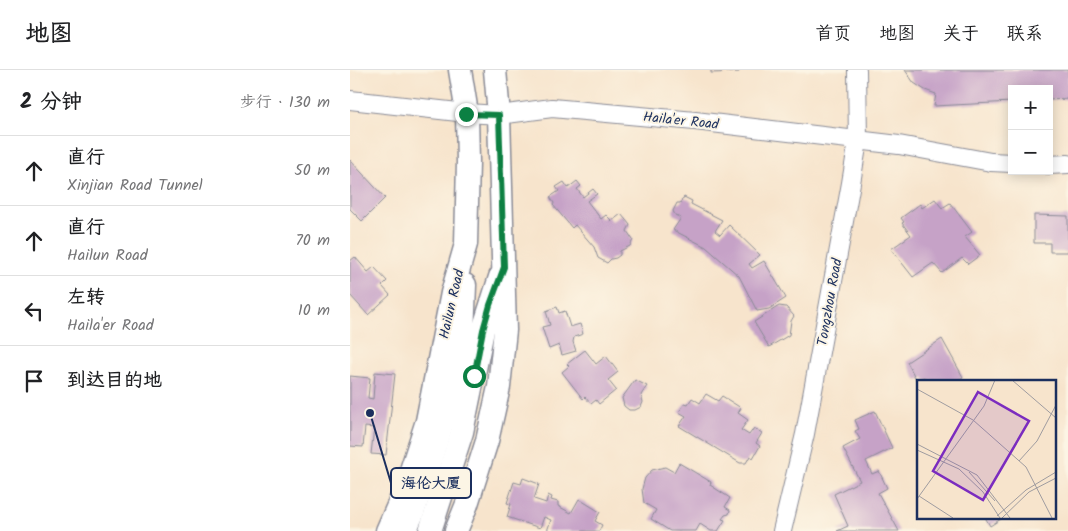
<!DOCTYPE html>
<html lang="zh">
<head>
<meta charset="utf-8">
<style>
  :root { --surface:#fff; --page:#f2f2f2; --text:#202124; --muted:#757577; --line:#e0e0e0 }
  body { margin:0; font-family:Kalam,"LXGW WenKai TC",sans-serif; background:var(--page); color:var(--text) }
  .controls { position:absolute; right:15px; top:15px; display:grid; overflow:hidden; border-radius:0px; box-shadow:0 2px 12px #0003 }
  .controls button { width:45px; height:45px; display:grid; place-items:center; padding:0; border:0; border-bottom:1px solid var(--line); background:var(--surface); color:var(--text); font:25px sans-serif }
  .stop { position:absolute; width:15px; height:15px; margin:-11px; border:4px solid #0b8043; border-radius:50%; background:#fff }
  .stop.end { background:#0b8043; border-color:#fff; box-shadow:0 1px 5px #0008 }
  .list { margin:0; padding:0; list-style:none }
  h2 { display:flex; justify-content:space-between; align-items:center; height:65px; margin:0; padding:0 20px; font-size:21px }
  h2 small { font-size:16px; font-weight:400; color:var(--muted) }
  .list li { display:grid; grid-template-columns:32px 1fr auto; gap:15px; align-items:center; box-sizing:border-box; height:70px; padding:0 20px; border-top:1px solid var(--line) }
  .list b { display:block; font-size:19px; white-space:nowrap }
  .list p { margin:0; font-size:16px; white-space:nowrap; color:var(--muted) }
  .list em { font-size:16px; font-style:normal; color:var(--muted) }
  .icon { flex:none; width:28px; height:28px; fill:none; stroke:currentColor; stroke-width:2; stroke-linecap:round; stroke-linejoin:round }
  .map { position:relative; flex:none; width:718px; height:461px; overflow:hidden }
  header { display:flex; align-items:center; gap:30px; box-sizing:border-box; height:70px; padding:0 25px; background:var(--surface); border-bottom:1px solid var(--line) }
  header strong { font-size:24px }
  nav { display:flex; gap:28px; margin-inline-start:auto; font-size:18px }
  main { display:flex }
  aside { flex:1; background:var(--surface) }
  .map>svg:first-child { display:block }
  .building { fill:#c6a2c7 }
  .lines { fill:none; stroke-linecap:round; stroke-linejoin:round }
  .minor-casing { stroke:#898a95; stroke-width:20 }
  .major-casing { stroke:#898a95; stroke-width:25 }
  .minor { stroke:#fff; stroke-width:18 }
  .major { stroke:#fff; stroke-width:22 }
  .route { stroke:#0b8043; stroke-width:6 }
  .labels { text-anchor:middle; stroke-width:4; stroke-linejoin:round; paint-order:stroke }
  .street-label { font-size:14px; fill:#1b2f5e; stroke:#fcf5e5 }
  .inset-road { fill:none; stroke:#9f9ca0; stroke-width:1 }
  .view { fill:#7b2cbf; fill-opacity:0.15; stroke:#7b2cbf; stroke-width:2.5 }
  .inset-edge { fill:none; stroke:#1b2f5e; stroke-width:2.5 }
  .leader { fill:none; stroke:#1b2f5e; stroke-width:2 }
  .callout-dot { fill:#1b2f5e; stroke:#fcf5e5; stroke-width:2 }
  .callout { fill:#fcf5e5; stroke:#1b2f5e; stroke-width:2 }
  .callout-label { font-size:15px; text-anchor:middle; font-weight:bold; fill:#1b2f5e }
</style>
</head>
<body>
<header>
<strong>地图</strong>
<nav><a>首页</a><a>地图</a><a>关于</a><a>联系</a></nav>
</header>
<main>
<aside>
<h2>2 分钟<small>步行 · 130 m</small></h2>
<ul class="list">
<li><svg class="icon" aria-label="ahead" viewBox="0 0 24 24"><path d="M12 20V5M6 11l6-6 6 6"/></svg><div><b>直行</b><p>Xinjian Road Tunnel</p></div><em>50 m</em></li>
<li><svg class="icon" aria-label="ahead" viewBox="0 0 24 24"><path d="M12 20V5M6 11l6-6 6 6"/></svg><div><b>直行</b><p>Hailun Road</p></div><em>70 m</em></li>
<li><svg class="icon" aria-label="left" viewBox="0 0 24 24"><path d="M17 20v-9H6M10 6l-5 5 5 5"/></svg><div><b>左转</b><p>Haila'er Road</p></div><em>10 m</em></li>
<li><svg class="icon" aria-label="arrive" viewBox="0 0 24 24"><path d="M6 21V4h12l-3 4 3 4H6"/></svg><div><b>到达目的地</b></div></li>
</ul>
</aside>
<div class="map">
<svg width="718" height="461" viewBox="0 0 718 461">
  <rect width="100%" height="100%" fill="#fcf5e5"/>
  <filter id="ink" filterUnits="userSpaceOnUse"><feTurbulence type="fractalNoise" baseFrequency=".02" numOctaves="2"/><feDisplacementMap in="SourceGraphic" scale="10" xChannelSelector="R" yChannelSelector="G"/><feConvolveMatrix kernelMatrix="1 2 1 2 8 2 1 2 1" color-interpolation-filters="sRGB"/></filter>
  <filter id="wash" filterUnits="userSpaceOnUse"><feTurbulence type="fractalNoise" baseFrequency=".0096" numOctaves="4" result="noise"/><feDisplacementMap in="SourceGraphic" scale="20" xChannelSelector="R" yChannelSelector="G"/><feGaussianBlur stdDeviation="1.12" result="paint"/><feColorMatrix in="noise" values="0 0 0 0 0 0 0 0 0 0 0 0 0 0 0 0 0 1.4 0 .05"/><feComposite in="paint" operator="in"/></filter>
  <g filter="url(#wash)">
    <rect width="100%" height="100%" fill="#f7e4cc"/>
    <g id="blocks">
      <g class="building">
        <polygon points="361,0 389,0 389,2 361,3"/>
        <polygon points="555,0 718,0 718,29 699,30 699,19 662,19 662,32 584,36 586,24 575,20 564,13"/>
        <polygon points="0,90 35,128 12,151 0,139"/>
        <polygon points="227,111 231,116 227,119 233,127 243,119 247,124 237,131 251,149 256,145 262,151 271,144 280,155 277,161 283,170 280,176 270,181 270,185 266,188 261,189 257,193 248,188 244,177 225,155 222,158 203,135 204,133 200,127 209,121 206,117 214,112 218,118"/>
        <polygon points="334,127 342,131 341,134 372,150 365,161 370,165 379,155 410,185 399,194 402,198 414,191 436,228 419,239 407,241 389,206 356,177 323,160 331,148 325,145 323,141 327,133 330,133"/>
        <polygon points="585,129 592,138 600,133 622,162 615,167 630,185 618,194 612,188 592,203 583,193 563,207 541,179 561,165 552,153 554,152 551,148 570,134 572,138"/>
        <polygon points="684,145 718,146 718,182 700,182 700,173 684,173"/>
        <polygon points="5,187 18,202 24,197 37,211 32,216 40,225 18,245 0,225 0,191"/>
        <polygon points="429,236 436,237 444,246 441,251 439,265 419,277 404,252"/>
        <polygon points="207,237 209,243 215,241 220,257 230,254 233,264 224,267 223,272 226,281 212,285 209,275 199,279 192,257 200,255 196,241"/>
        <polygon points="592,269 613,307 606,311 576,311 574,307 567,311 557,292"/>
        <polygon points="235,280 246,294 256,286 268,302 258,310 266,320 249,334 246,330 241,334 235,327 233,329 212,302 219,296 217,294"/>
        <polygon points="25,302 45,304 36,385 21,384 24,358 15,357 13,377 0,376 0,306 20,308 18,328 23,329"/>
        <polygon points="285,310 297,316 291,325 293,332 291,337 285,340 279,340 274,336 272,328"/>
        <polygon points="356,324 368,331 372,326 391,338 388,343 398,350 391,360 399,365 404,358 412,363 406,373 410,376 403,388 400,386 396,393 390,393 329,356 336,346 329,342 335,333 338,334 342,328 350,333"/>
        <polygon points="525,341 542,378 516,391 522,404 529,401 537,418 528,423 549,461 487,461 498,456 484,424 510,411 493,378 510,369 505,361 509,359 505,350"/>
        <polygon points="329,393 361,412 360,415 380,428 375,437 380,440 379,444 375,445 372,449 375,450 368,461 361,461 350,454 346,461 320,461 301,449 306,440 294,433 292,419 295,408 302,400 315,397 324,402"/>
        <polygon points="173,408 189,414 184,429 196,433 198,425 202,427 201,430 208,432 208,436 221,443 229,429 250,442 245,451 252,455 249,461 197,461 201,450 194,447 190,458 157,447 161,434 157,433 164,412 171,414"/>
        <polygon points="635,447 654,447 640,456"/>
      </g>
    </g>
  </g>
  <g filter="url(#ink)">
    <use href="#blocks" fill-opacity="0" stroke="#898a95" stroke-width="1"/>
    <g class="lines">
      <g class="minor-casing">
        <g id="minor">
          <polyline points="0,30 117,43 149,45 202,38 345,51 549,75 641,92 662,93"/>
          <polyline points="699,95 718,94"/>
          <polyline points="432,461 455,364 501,113 508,71 507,0"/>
        </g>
      </g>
      <g class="major-casing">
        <g id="major">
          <polyline points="37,461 54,422 77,351 102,223 116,174 118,92 117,43 110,0"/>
          <polyline points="55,461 63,443 93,351 113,264 115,215"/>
          <polyline points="80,461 112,362 133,260 150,207"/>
          <polyline points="106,461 117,434 137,371 149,317 155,260 149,45 145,0"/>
        </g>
      </g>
      <use href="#minor" class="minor"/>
      <use href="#major" class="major"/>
    </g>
  </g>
  <g class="lines" filter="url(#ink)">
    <polyline class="route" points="116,44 149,45 154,197 140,235 133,260 124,306"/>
  </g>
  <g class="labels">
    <g class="street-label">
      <text transform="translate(331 50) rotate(6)" y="5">Haila'er Road</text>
      <text transform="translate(479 232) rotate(-80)" y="5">Tongzhou Road</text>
      <text transform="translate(101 234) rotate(-77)" y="5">Hailun Road</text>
    </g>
  </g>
  <g transform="translate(567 310)">
    <rect width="139" height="139" fill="#f7e4cc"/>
    <path class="inset-road" d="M95,0L139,38M0,9L56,40L109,87L135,138M0,64L60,95L93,138M0,70L42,89L66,112L83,138M102,81L120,61L139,25M52,92L78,121M2,116L36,138M0,119L67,26L78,0M80,136L109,110L139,92M85,138L112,112L139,98"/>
    <path class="view" d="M61,12L112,41L66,120L16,91Z"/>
    <rect width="139" height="139" class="inset-edge"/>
  </g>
  <path class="leader" d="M20 343L41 413"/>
  <circle class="callout-dot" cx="20" cy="343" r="5"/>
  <rect class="callout" x="41" y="398" width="80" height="30" rx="5"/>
  <g class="callout-label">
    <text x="81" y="418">海伦大厦</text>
  </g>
</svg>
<div class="controls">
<button>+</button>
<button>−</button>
</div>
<div class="stop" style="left:124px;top:306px"></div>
<div class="stop end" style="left:116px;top:44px"></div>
</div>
</main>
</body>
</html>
